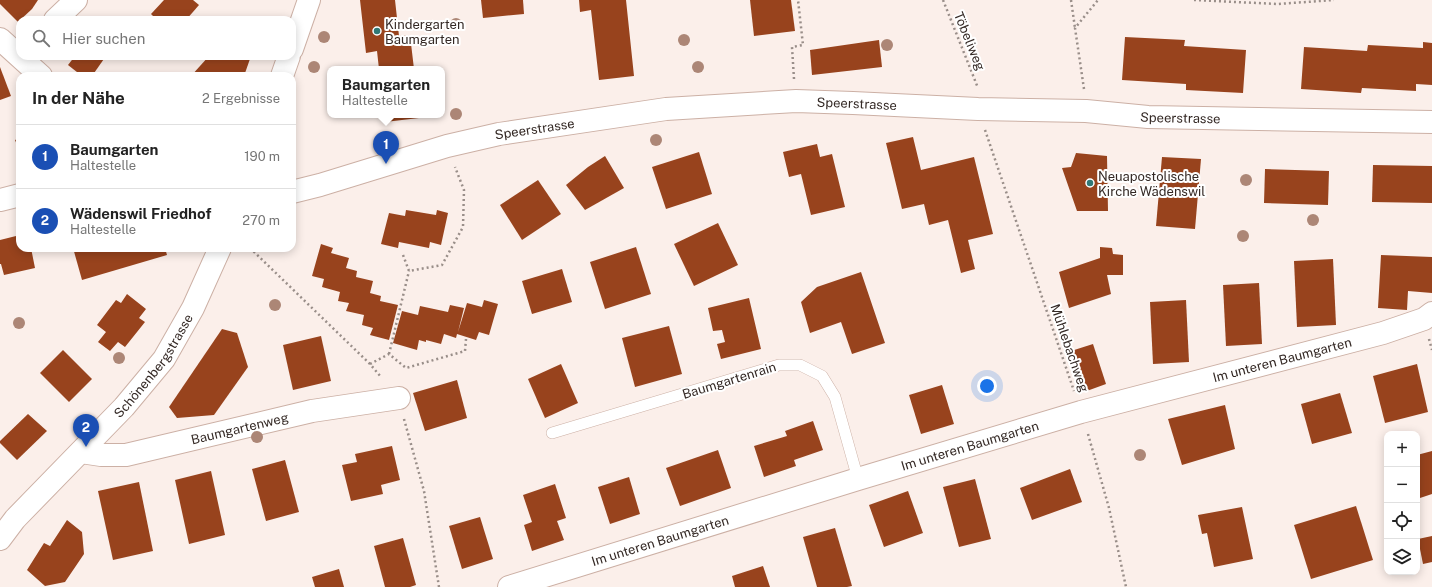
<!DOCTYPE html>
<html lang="de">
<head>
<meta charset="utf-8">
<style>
  :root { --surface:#fff; --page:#f6f6f6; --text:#222; --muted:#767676; --line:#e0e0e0; --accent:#7c3aed }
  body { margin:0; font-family:"Public Sans",sans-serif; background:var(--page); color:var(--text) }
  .controls { position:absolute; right:12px; bottom:12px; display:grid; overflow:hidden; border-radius:8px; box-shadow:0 2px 10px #0003 }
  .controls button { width:36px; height:36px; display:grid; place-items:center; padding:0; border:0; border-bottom:1px solid var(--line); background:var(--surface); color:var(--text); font:20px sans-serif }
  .you { position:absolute; left:987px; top:386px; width:14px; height:14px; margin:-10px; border:3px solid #fff; border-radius:50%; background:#1a73e8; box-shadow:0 0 0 6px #1a73e833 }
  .badge { display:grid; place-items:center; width:26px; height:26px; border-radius:50%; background:var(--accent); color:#fff; font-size:13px; font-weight:700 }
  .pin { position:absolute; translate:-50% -33px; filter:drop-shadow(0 1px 2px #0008) }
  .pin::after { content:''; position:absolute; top:21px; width:14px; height:12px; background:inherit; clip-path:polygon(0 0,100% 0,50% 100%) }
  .popup { position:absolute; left:327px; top:66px; width:118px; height:52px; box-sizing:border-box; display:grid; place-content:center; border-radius:8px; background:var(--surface); filter:drop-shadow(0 1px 3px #0005); font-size:13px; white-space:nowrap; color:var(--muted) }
  .popup b { font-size:15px; color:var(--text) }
  .popup::after { content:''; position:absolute; left:50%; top:100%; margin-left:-8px; border:8px solid transparent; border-top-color:var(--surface) }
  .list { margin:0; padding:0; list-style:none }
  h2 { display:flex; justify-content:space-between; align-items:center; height:52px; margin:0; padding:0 16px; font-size:17px }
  h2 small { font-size:13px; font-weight:400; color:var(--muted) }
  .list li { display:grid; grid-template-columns:26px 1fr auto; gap:12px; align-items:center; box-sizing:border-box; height:64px; padding:0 16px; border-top:1px solid var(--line) }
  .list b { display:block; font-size:15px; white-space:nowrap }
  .list p { margin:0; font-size:13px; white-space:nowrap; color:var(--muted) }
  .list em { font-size:13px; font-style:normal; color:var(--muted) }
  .icon { flex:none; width:22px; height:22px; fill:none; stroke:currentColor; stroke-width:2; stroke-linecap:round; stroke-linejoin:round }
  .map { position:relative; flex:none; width:1432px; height:587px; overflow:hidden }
  .search { position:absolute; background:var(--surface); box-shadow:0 2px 10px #0003; left:16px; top:16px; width:280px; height:44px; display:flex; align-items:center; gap:10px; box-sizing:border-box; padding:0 14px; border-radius:12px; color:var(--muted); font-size:15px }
  .panel { position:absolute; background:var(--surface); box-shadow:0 2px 10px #0003; left:16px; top:72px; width:280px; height:180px; border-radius:12px }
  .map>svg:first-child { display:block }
  .building { fill:#98431d }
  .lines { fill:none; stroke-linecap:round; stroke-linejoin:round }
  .service-casing { stroke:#ccb0a5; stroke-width:12 }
  .minor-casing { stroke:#ccb0a5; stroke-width:24 }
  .tertiary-casing { stroke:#ccb0a5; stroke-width:24 }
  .path { stroke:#998e89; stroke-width:2.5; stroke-dasharray:2 3; stroke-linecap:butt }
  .service { stroke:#fff; stroke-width:11 }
  .minor { stroke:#fff; stroke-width:22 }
  .tertiary { stroke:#fff; stroke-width:22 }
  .tree { fill:#ac8676 }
  .poi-dot { fill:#307976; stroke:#fff; stroke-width:1.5 }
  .labels { text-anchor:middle; stroke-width:4; stroke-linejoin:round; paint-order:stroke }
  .poi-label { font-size:13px; fill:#342925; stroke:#fff; text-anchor:start }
  .street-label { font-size:13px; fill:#342925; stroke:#fff }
</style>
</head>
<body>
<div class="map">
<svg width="1432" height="587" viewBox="0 0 1432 587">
  <rect width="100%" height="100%" fill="#fbefea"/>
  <g class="building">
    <polygon points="0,0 38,0 32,9 18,22 0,4"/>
    <polygon points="164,0 193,0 199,5 186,20 157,20 151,14"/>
    <polygon points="360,0 395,0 399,36 410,35 414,69 379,69 377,51 366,53"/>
    <polygon points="481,0 523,0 524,14 483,18"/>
    <polygon points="579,0 626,0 634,76 599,80 591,10 580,12"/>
    <polygon points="750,0 791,0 795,31 754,36"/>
    <polygon points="1125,37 1185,40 1184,46 1246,50 1243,93 1186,90 1186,84 1122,80"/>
    <polygon points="879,40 882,67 812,75 810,50"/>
    <polygon points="1423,42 1432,43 1432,85 1416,84 1416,91 1362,88 1361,93 1301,89 1304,47 1367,51 1368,45 1423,48"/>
    <polygon points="75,56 106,56 92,76 82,76 68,65"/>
    <polygon points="209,56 251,56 244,76 191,76"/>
    <polygon points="0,67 11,96 0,100"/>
    <polygon points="384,115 419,115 419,118 385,122"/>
    <polygon points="913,137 921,170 974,157 993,234 968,240 975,269 961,273 948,220 929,225 924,204 902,209 886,143"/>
    <polygon points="20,138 20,152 15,140"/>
    <polygon points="817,144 820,157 832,154 845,207 811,215 801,174 789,177 783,152"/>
    <polygon points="699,152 712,194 666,209 652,167"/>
    <polygon points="1076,153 1107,156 1108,211 1077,211 1062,168 1071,167"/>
    <polygon points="605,156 624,188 585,210 566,185 588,167"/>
    <polygon points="1162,157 1201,159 1195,229 1156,226"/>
    <polygon points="1373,165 1432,166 1432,203 1372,202"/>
    <polygon points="1265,169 1329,171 1328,205 1264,203"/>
    <polygon points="538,180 561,214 522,240 500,205"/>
    <polygon points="406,210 436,215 437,210 448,213 441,245 430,242 429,248 399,242 398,248 381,244 389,213 405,216"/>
    <polygon points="718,223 738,265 694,286 674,244"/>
    <polygon points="20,235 20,248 31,248 35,268 4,275 1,264 0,264 0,240"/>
    <polygon points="321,244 333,248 331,253 349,258 346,268 357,271 356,277 373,281 370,293 381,296 380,301 398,305 389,340 370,335 373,328 362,325 364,315 346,311 349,303 338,301 340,292 322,287 324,279 312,276"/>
    <polygon points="636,247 651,294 605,309 590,262"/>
    <polygon points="1100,247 1112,248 1113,254 1123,255 1123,275 1107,275 1111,294 1069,308 1059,272 1100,258"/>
    <polygon points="73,248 165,248 167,255 82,280"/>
    <polygon points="1381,255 1432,257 1432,293 1408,291 1407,310 1378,308"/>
    <polygon points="1333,259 1336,325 1297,327 1294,261"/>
    <polygon points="562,269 572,302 532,314 522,281"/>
    <polygon points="861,272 885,343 852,354 841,322 810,333 801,302 817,287"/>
    <polygon points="1259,283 1262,344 1226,346 1223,285"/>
    <polygon points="127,294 146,309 139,318 145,322 125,347 118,342 110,351 98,342 106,332 97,325 116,300 121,303"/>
    <polygon points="749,298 761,349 721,359 717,344 725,342 722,330 713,331 708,308"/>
    <polygon points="484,300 498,304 489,335 479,332 476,340 457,334 456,338 444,334 441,344 426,340 426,342 419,340 417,350 393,343 402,311 418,315 420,306 448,312 450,305 464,308 458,332 467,303 482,307"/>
    <polygon points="1186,300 1189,362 1153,364 1150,302"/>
    <polygon points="669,326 682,374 635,387 622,338"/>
    <polygon points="222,329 237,333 248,367 214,415 177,418 169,407"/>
    <polygon points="321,336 331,381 293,390 283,345"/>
    <polygon points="1093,344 1106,384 1084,392 1071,351"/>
    <polygon points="63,350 92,379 69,402 40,373"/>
    <polygon points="561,364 578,403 545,418 528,379"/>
    <polygon points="1417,364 1428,412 1385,423 1373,376"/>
    <polygon points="457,380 467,418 425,431 413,393"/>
    <polygon points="942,385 954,424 921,434 909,395"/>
    <polygon points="1340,393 1352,433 1312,444 1301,404"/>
    <polygon points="1225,405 1235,449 1182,465 1168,419"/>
    <polygon points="28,414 47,431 17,460 0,443 0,441"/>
    <polygon points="813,421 823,450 794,460 796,466 764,477 754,446 787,436 785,431"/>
    <polygon points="392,446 400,480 381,485 383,494 351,501 342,465 357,462 355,454"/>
    <polygon points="718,450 731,488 680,506 666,468"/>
    <polygon points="1432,451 1432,494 1417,499 1417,455"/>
    <polygon points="285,460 299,512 266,521 252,469"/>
    <polygon points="1070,469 1082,502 1032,520 1020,488"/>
    <polygon points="211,471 225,535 189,544 175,480"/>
    <polygon points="629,477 640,514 610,524 598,487"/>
    <polygon points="975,479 991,539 959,547 943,487"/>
    <polygon points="139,482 153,551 113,560 98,491"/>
    <polygon points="555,484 566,518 557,521 564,540 532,551 524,525 532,522 523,495"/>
    <polygon points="908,491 923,533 884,547 869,505"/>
    <polygon points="1356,506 1373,560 1311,579 1294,525"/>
    <polygon points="1242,507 1253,559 1214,567 1207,533 1202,534 1198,515"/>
    <polygon points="480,517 493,559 462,569 449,526"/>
    <polygon points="67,520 82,532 84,554 65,582 45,586 27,570 44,543 50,546"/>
    <polygon points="835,528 852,586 847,587 817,587 803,537"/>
    <polygon points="1432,536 1432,562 1423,564 1418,539"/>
    <polygon points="403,538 416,585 410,587 385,587 374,546"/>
    <polygon points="763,566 770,587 735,587 732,576"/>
    <polygon points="339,569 344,587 315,587 312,577"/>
  </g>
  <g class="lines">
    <g class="service-casing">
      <polyline id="service" points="552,433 779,365 800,365 822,376 835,397 858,479"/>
    </g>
    <g class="minor-casing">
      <g id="minor">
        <polyline points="55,20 76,0"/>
        <polyline points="0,39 41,76"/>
        <path id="s1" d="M292,192L320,185L447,146L499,134L666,109L796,101L853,103L978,109L1086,111L1148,117L1432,122"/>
        <polyline points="0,200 20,195"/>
        <path id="s2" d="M81,452L101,455H126L312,411L399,398"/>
        <path id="s3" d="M509,587L858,479L1081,412L1383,333L1424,319L1432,313"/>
      </g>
    </g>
    <g class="tertiary-casing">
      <g id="tertiary">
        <polyline points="292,49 309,0"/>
        <polyline points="282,76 289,56"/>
        <path id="s4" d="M0,539L15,519L124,407L164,359L193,308L220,248"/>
      </g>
    </g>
    <g class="path">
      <polyline points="943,0 978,88"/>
      <polyline points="1071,0 1075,28"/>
      <polyline points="1194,0 1278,4 1334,0"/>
      <polyline points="794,79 792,47 803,45 798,0"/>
      <polyline points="1084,89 1075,28 1098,0"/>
      <polyline points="985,130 1074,391"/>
      <polyline points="250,248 370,364 381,377"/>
      <polyline points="403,255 409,271 442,265 463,227 464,190 455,167"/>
      <polyline points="1429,339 1432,350"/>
      <polyline points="389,354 409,271"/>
      <polyline points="370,364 389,354 406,368 465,351 466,339"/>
      <polyline points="404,419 424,491 439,587"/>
      <polyline points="1088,434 1109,508 1126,587"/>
    </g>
    <use href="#service" class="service"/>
    <use href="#minor" class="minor"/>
    <use href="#tertiary" class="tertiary"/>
  </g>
  <g class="tree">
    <circle cx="456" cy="24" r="6"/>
    <circle cx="324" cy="37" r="6"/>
    <circle cx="684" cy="40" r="6"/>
    <circle cx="887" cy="45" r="6"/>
    <circle cx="314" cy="67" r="6"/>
    <circle cx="698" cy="67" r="6"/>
    <circle cx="456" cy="114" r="6"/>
    <circle cx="656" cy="140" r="6"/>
    <circle cx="1246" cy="180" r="6"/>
    <circle cx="1313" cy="220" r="6"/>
    <circle cx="1243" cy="236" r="6"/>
    <circle cx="275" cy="305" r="6"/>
    <circle cx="19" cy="323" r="6"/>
    <circle cx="119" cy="358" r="6"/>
    <circle cx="257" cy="437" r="6"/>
    <circle cx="1140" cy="455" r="6"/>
  </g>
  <g class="poi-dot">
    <circle cx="377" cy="31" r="4"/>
    <circle cx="1090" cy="183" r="4"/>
  </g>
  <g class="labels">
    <g class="poi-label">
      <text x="385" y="29">Kindergarten<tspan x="385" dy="15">Baumgarten</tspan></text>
      <text x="1098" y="181">Neuapostolische<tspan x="1098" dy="15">Kirche Wädenswil</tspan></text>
    </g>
    <g class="street-label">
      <text transform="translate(970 41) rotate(68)" y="5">Töbeliweg</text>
      <text dy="5" stroke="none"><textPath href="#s1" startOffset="575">Speerstrasse</textPath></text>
      <text dy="5" stroke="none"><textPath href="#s1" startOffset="899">Speerstrasse</textPath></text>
      <text dy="5" stroke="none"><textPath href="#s1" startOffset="251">Speerstrasse</textPath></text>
      <text transform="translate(1070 348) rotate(71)" y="5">Mühlebachweg</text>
      <text dy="5" stroke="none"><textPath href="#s3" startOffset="806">Im unteren Baumgarten</textPath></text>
      <text dy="5" stroke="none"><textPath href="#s4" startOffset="232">Schönenbergstrasse</textPath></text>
      <text transform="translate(729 380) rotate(-17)" y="5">Baumgartenrain</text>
      <text dy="5" stroke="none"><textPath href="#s2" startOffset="162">Baumgartenweg</textPath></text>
      <text dy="5" stroke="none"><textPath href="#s3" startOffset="482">Im unteren Baumgarten</textPath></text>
      <text dy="5" stroke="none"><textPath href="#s3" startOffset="158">Im unteren Baumgarten</textPath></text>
    </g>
  </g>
</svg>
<div class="controls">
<button>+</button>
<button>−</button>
<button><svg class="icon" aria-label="locate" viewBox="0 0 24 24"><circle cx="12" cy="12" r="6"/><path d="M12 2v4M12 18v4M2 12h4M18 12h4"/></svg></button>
<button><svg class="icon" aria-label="layers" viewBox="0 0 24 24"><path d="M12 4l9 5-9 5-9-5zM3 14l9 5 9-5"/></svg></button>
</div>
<div class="you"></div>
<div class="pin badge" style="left:386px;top:164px;background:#1a4fb4">1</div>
<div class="popup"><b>Baumgarten</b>Haltestelle</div>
<div class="pin badge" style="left:86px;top:447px;background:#1a4fb4">2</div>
<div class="search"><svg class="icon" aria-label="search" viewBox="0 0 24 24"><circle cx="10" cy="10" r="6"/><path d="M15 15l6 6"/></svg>Hier suchen</div>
<section class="panel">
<h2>In der Nähe<small>2 Ergebnisse</small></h2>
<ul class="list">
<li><span class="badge" style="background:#1a4fb4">1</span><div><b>Baumgarten</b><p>Haltestelle</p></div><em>190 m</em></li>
<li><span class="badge" style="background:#1a4fb4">2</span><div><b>Wädenswil Friedhof</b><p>Haltestelle</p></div><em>270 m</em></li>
</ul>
</section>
</div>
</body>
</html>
